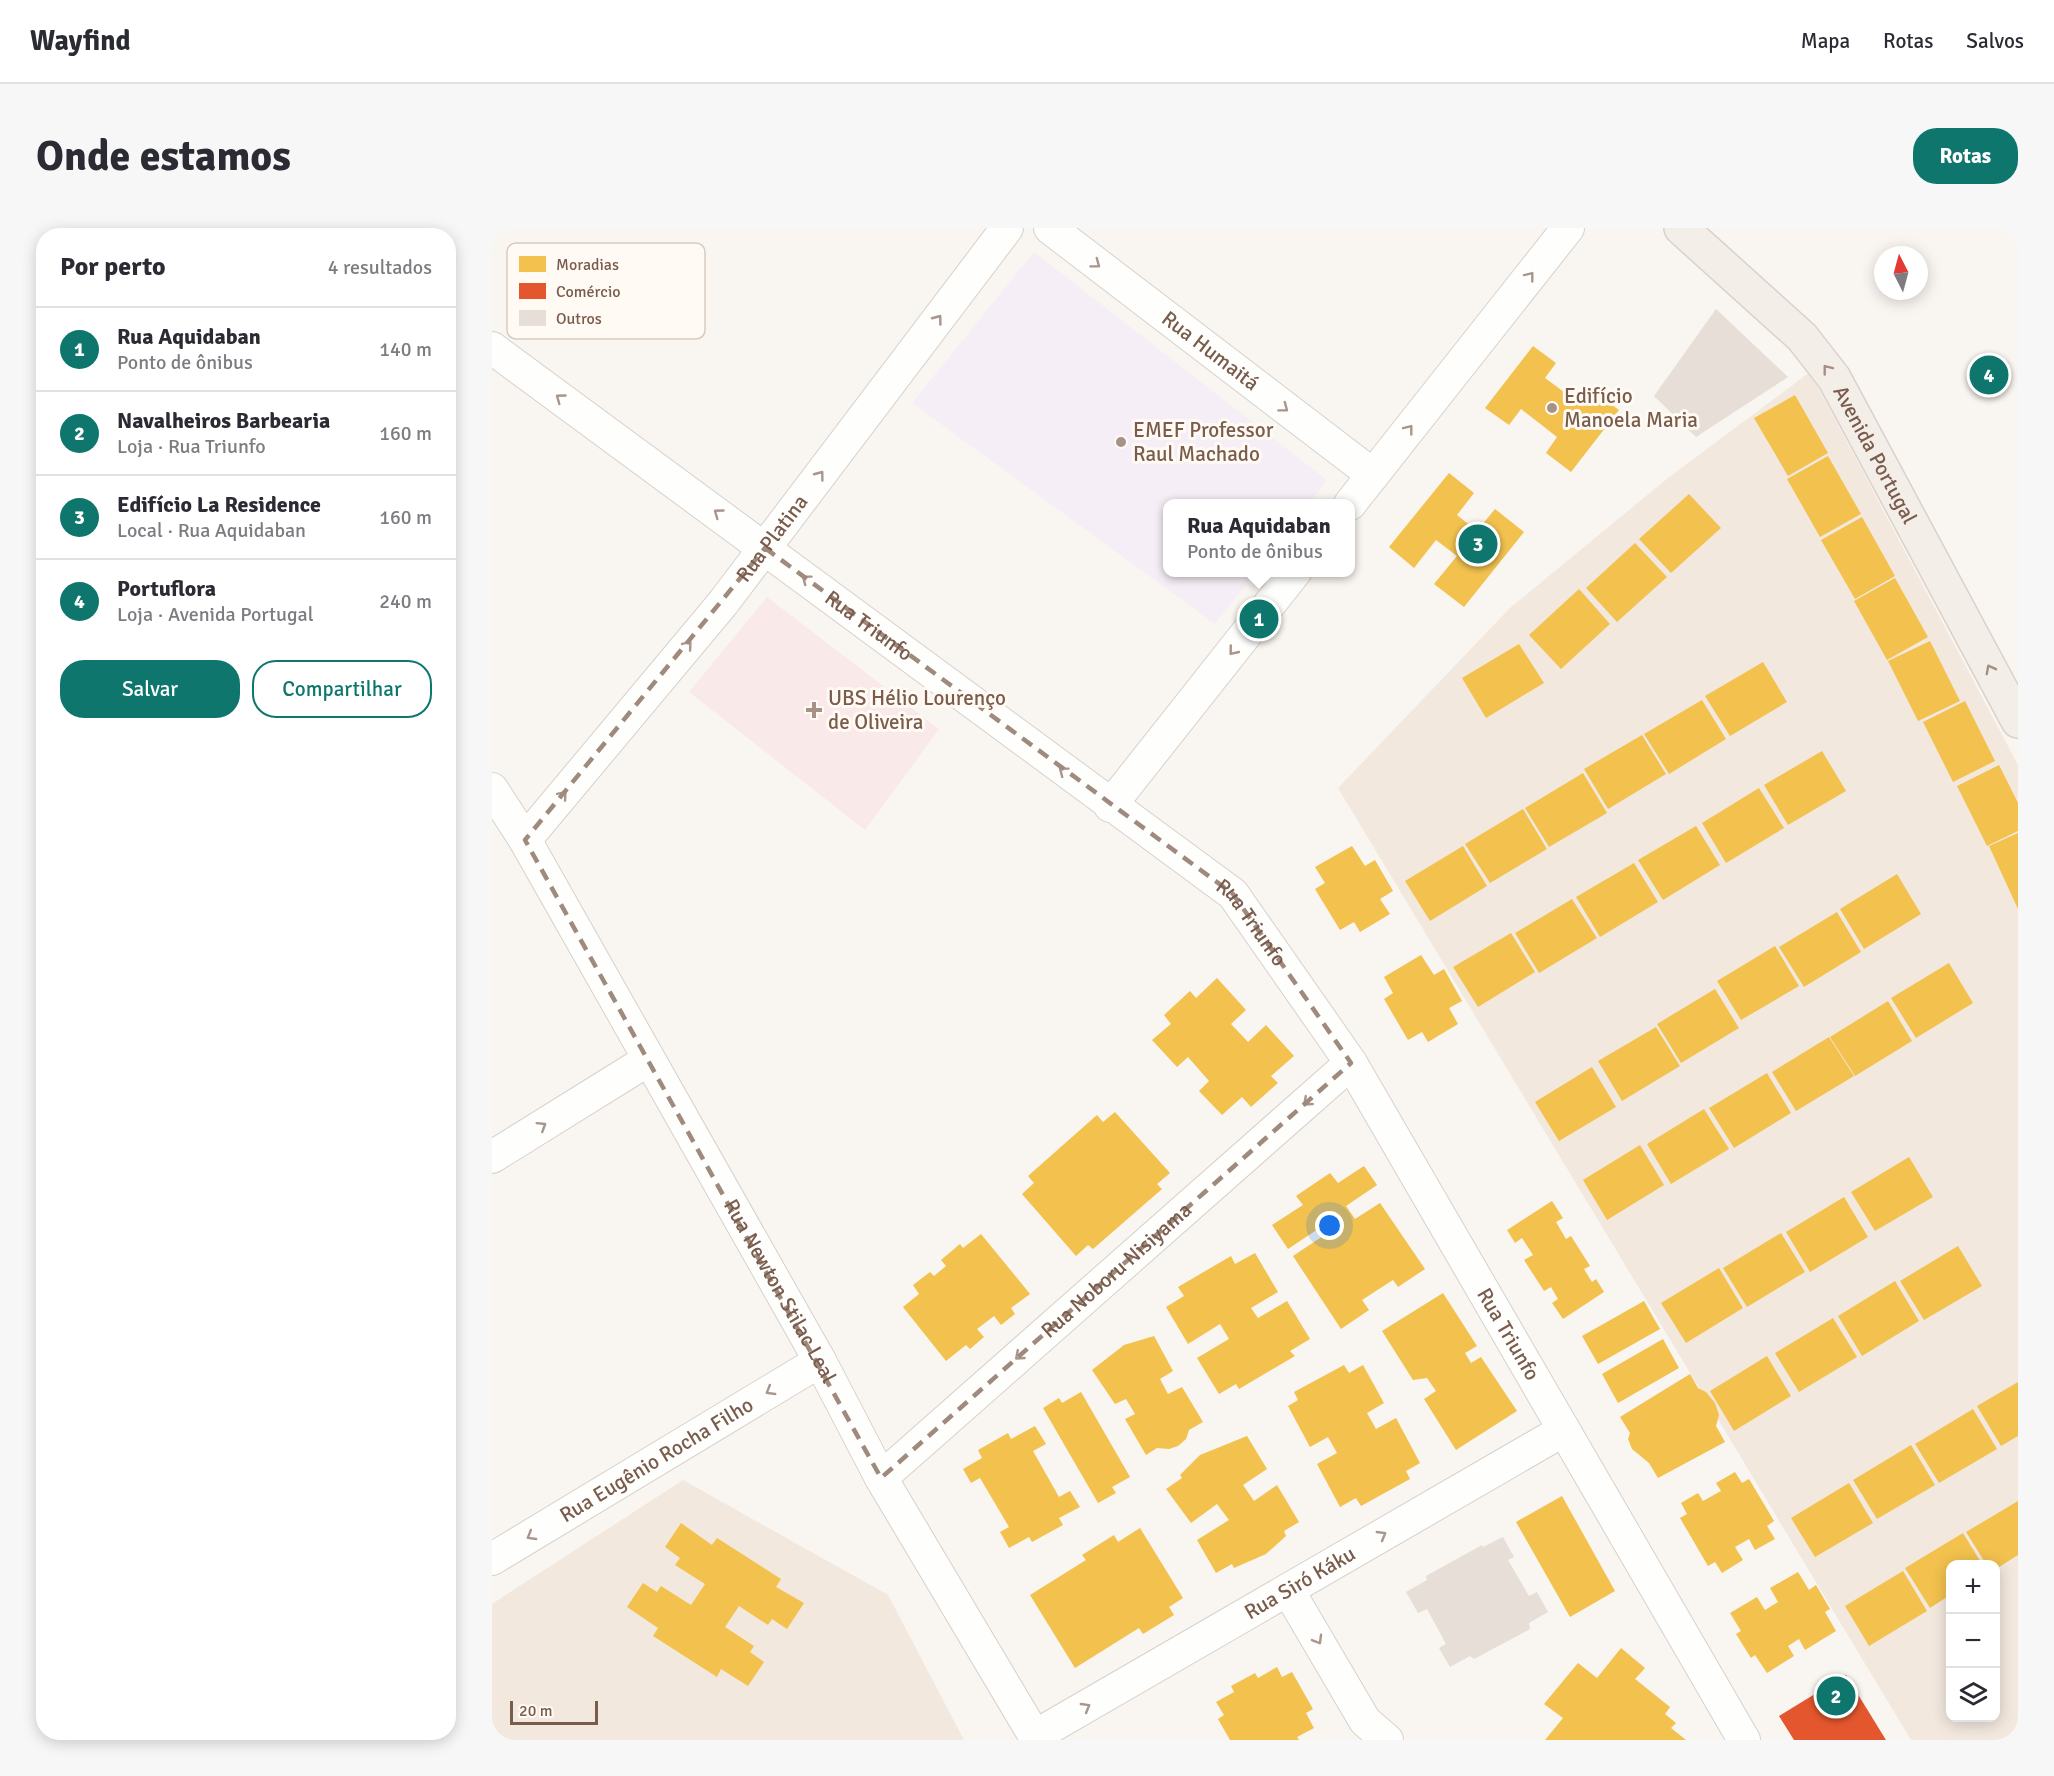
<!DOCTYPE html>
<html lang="pt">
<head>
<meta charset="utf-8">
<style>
  :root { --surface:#fff; --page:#f7f7f7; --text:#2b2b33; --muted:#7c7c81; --line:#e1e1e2; --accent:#0f766e }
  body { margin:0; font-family:Signika,sans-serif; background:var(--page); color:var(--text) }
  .controls { position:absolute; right:18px; bottom:18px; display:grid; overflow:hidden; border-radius:12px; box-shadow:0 3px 15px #0003 }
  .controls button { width:54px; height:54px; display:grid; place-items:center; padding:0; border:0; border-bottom:2px solid var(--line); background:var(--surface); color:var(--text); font:30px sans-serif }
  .compass { position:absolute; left:1382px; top:18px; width:54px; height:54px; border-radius:50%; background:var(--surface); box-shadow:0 3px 15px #0003; rotate:354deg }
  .scale { position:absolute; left:18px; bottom:15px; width:88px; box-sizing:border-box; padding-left:6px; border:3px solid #7a5c4d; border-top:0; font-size:16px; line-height:21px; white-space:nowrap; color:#7a5c4d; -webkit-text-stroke:4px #fffaf3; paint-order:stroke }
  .you { position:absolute; left:838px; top:998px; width:21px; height:21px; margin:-15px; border:4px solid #fff; border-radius:50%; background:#1a73e8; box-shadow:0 0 0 9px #1a73e833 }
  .badge { display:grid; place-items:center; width:39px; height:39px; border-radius:50%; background:var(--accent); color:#fff; font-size:20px; font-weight:700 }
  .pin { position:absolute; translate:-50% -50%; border:3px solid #fff; box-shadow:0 2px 6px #0006 }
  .popup { position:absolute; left:671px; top:271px; width:192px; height:78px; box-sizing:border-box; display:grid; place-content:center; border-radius:12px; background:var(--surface); filter:drop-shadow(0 2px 4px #0005); font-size:20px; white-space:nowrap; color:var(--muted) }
  .popup b { font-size:22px; color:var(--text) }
  .popup::after { content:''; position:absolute; left:50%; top:100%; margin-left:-12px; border:12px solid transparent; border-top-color:var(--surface) }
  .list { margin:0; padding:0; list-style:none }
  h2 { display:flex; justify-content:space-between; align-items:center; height:78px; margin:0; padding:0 24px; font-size:26px }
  h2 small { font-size:20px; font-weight:400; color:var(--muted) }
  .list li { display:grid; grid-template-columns:39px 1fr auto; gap:18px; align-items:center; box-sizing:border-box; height:84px; padding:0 24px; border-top:2px solid var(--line) }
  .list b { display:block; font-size:22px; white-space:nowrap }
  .list p { margin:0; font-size:20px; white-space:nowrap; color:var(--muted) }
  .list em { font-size:20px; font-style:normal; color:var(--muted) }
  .actions { display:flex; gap:12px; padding:18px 24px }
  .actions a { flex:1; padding:14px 0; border:2px solid var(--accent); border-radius:24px; text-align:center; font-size:21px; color:var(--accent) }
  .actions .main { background:var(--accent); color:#fff }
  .icon { flex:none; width:33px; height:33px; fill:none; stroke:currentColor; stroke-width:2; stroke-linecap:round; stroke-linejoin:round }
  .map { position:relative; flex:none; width:1526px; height:1512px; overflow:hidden; border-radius:24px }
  header { display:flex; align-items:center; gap:36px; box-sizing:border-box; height:84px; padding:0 30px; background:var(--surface); border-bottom:2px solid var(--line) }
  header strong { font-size:28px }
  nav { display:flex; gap:33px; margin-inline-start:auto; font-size:21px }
  .intro { display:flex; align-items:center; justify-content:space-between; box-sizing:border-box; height:144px; padding:0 36px }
  h1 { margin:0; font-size:42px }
  .button { padding:15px 27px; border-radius:24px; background:var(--accent); color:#fff; font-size:21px; font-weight:700 }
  main { display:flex; gap:36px; padding:0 36px }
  aside { flex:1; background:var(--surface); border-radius:24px; box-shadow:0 3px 15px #0003 }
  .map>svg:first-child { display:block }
  .residential { fill:#f2e8de; fill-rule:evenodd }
  .education { fill:#f6eef6 }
  .medical { fill:#fae9e9 }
  .homes { fill:#f2c14e }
  .shops { fill:#e4572e }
  .building { fill:#e6ded7 }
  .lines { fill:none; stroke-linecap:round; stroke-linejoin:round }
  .minor-casing { stroke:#d7d1cb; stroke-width:34 }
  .major-casing { stroke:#dad1cc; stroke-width:36 }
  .minor { stroke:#fefefd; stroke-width:32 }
  .major { stroke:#f3eee8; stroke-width:33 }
  .oneway { stroke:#a8958b }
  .oneway2 { stroke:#a48f83 }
  .marked { fill:none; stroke:#9f8a7d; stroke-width:4.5; stroke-dasharray:12 8; stroke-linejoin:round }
  .poi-dot { fill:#a69286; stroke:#fffaf3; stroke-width:2 }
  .labels { text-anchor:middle; stroke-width:6; stroke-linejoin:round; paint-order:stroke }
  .street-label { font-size:21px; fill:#7a5c4d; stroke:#fffaf3 }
  .poi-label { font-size:21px; fill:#7a5c4d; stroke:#fffaf3; text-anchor:start }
  .key { fill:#fffaf3; stroke:#d7cbc1; stroke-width:1.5 }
  .key-label { font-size:16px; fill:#7a5c4d }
</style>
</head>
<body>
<header>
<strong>Wayfind</strong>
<nav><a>Mapa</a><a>Rotas</a><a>Salvos</a></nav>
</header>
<div class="intro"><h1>Onde estamos</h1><a class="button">Rotas</a></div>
<main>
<aside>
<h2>Por perto<small>4 resultados</small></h2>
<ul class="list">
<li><span class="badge">1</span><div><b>Rua Aquidaban</b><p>Ponto de ônibus</p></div><em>140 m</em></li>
<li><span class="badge">2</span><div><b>Navalheiros Barbearia</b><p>Loja · Rua Triunfo</p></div><em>160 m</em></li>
<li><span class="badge">3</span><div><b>Edifício La Residence</b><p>Local · Rua Aquidaban</p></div><em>160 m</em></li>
<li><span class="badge">4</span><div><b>Portuflora</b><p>Loja · Avenida Portugal</p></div><em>240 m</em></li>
</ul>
<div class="actions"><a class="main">Salvar</a><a>Compartilhar</a></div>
</aside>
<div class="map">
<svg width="1526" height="1512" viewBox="0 0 1526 1512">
  <rect width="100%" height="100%" fill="#f9f5f0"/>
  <g class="residential">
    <path d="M1318,144L1526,537V1512H1419L846,560L1018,380L1176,250ZM1458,1336H1504V1490H1458Z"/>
    <polygon points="191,1252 396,1367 472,1512 0,1512 0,1376"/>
  </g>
  <polygon class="education" points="542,24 835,252 817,275 676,276 676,344 763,345 723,396 420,175"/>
  <polygon class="medical" points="275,369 447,501 373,602 197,464"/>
  <g class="homes">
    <polygon points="1041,118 1064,135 1053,150 1091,178 1101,163 1127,182 1079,244 1054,225 1065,209 1029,181 1017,197 993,180"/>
    <polygon points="1303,167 1336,225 1296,248 1262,190"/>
    <polygon points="1336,228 1369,286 1328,309 1295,251"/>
    <polygon points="957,245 982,265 965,287 985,303 1003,281 1032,304 972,379 942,356 965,328 944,312 922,340 897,319"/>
    <polygon points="1197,266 1229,300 1179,345 1147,311"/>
    <polygon points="1370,289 1403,348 1363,371 1329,312"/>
    <polygon points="1143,315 1175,349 1125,394 1094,360"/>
    <polygon points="1403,350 1436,409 1395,432 1362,373"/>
    <polygon points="1087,361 1118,396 1069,441 1037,407"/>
    <polygon points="1438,413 1468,473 1426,493 1396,433"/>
    <polygon points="1027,416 1052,455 994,490 970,450"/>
    <polygon points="1271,434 1295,474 1238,508 1213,468"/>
    <polygon points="1210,472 1234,511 1177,546 1152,506"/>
    <polygon points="1473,473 1503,533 1461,554 1431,494"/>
    <polygon points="1150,507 1174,546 1116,581 1092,541"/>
    <polygon points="1330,523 1354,563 1296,597 1272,557"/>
    <polygon points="1507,537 1526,575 1526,603 1495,618 1465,558"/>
    <polygon points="1091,545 1115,585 1057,619 1033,580"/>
    <polygon points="1267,560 1292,600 1234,635 1210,595"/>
    <polygon points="1031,581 1055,621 998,655 973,616"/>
    <polygon points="1204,598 1228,637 1171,672 1146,632"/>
    <polygon points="1526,605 1526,681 1497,618"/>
    <polygon points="860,618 873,638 883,632 901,663 888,671 898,686 868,704 862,694 848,702 823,661 833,655 823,639"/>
    <polygon points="971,618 995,658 938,693 913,653"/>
    <polygon points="1142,635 1166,674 1108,709 1084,669"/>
    <polygon points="1405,646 1429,686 1372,721 1348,681"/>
    <polygon points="1080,671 1105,710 1047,745 1023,705"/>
    <polygon points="1345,684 1369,724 1312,759 1287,719"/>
    <polygon points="1019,705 1043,744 986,779 961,739"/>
    <polygon points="1283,718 1307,758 1249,792 1225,753"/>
    <polygon points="929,727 942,747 952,741 970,773 957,780 966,796 936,814 930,804 916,812 892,771 901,765 892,749"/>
    <polygon points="1457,735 1481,775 1424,810 1399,770"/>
    <polygon points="725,750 754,782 739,796 756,814 774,797 802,828 779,848 786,855 759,879 750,869 730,887 707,863 717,853 696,829 685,839 660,812 679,796 672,787 698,763 704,770"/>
    <polygon points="1223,761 1247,800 1189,835 1165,796"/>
    <polygon points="1396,773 1420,813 1363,848 1338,809"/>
    <polygon points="1164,799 1188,838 1130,873 1106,833"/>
    <polygon points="1337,809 1362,848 1304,883 1280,844"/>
    <polygon points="1100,839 1124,879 1067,913 1043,874"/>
    <polygon points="1275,845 1299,885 1242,920 1217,880"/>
    <polygon points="1212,881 1237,921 1179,956 1155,916"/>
    <polygon points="623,884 678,945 665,956 670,961 601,1021 596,1017 584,1028 530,966 542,955 536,948 605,887 611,894"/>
    <polygon points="1148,917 1172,957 1115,992 1091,952"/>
    <polygon points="1417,929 1441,969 1383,1003 1359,964"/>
    <polygon points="872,938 885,957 854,978 863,991 888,975 933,1041 906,1059 901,1052 870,1072 877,1082 849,1101 801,1028 831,1008 826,1001 796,1021 780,997 811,977 804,968 838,945 846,955"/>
    <polygon points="1352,969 1376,1009 1318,1044 1294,1004"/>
    <polygon points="1060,973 1071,990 1064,994 1074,1011 1079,1008 1098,1038 1092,1041 1100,1054 1104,1051 1112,1064 1071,1091 1060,1075 1066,1071 1059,1059 1052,1063 1032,1032 1041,1027 1030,1010 1023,1015 1015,1002"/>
    <polygon points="1289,1005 1313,1044 1255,1079 1231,1040"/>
    <polygon points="489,1006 538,1066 519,1080 523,1086 509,1097 502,1088 485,1101 492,1109 478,1121 474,1117 454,1133 411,1079 427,1066 421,1057 438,1044 442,1048 454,1038 449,1032 468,1016 471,1020"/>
    <polygon points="1466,1018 1490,1058 1432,1092 1408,1053"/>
    <polygon points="763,1025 786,1064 759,1080 766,1090 795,1073 818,1111 798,1123 803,1128 747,1161 744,1156 727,1166 705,1130 737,1111 728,1096 696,1116 674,1079 692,1068 686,1059 739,1028 743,1036"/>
    <polygon points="1227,1040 1251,1080 1194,1115 1169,1075"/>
    <polygon points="1403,1053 1427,1093 1370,1128 1346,1088"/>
    <polygon points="951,1065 985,1118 973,1125 979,1135 989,1129 1025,1183 964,1222 932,1171 944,1163 935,1150 921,1152 890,1103"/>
    <polygon points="1152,1073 1168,1101 1106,1136 1090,1108"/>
    <polygon points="1341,1090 1365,1129 1307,1164 1283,1125"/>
    <polygon points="662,1108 681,1143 668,1151 676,1166 690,1159 711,1194 697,1202 694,1211 686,1218 677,1221 665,1220 654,1227 633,1191 643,1186 634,1171 623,1176 600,1142 632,1117"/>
    <polygon points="1171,1111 1187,1140 1126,1175 1110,1146"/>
    <polygon points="1275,1128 1299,1168 1242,1203 1218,1163"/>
    <polygon points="852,1137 857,1145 871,1137 892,1175 875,1185 884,1201 904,1190 928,1235 914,1243 918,1251 869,1278 864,1270 848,1279 825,1236 845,1225 836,1209 818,1219 796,1178 806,1172 802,1164"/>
    <polygon points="1198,1146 1206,1160 1214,1164 1223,1175 1227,1187 1224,1198 1233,1214 1166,1250 1157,1235 1140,1221 1136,1211 1138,1205 1128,1189"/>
    <polygon points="1526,1154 1526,1208 1509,1218 1485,1178"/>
    <polygon points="589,1164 638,1249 620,1259 624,1265 606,1275 551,1180 567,1170 570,1175"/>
    <polygon points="1481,1181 1505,1221 1447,1255 1423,1216"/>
    <polygon points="543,1198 554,1216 541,1223 567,1269 578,1263 588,1279 567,1290 571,1297 540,1314 537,1309 517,1320 508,1304 517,1299 488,1250 479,1255 471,1241 490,1230 486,1222 516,1205 519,1211"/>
    <polygon points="755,1208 775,1241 751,1257 762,1273 785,1257 807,1294 792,1303 794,1308 774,1326 742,1340 740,1336 724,1345 705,1312 737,1292 725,1276 699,1295 674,1261 690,1250 688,1247 708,1227"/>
    <polygon points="1419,1217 1443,1257 1385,1291 1361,1252"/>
    <polygon points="1243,1244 1250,1255 1257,1251 1282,1293 1275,1298 1283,1311 1263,1322 1257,1311 1243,1319 1251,1332 1230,1345 1223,1334 1216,1338 1188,1290 1195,1286 1189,1275 1206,1265 1211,1273 1229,1263 1224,1255"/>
    <polygon points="1357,1255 1381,1295 1323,1329 1299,1290"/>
    <polygon points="1070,1268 1123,1363 1078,1389 1024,1294"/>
    <polygon points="1526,1273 1526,1327 1504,1341 1504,1336 1494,1336 1474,1304"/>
    <polygon points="189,1295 220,1317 225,1310 289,1351 284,1359 312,1375 295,1401 280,1391 276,1397 247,1378 233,1399 262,1418 258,1424 272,1434 256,1458 229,1441 225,1449 161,1408 166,1400 135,1379 151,1355 165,1364 169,1358 199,1377 213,1356 183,1337 188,1330 173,1319"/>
    <polygon points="648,1300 691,1370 677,1379 682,1387 651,1406 647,1400 583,1440 538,1367 594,1332 590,1327 622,1307 626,1314"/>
    <polygon points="1471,1305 1490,1336 1458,1336 1458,1367 1438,1380 1413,1340"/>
    <polygon points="1411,1343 1435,1383 1377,1418 1353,1378"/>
    <polygon points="1306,1344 1317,1362 1324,1357 1338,1381 1333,1384 1344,1403 1313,1422 1307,1411 1296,1418 1302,1428 1275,1445 1263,1427 1259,1430 1244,1406 1249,1403 1238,1385 1265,1369 1273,1382 1286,1374 1278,1360"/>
    <polygon points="1129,1420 1153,1440 1143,1451 1178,1479 1173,1486 1184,1495 1179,1500 1194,1512 1053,1512 1071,1490 1052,1476 1086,1435 1105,1450"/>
    <polygon points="785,1439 790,1449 800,1444 821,1481 814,1485 822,1500 805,1509 807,1512 738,1512 726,1491 732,1487 724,1474 742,1464 739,1458 763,1445 766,1450"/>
  </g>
  <polygon class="shops" points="1354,1447 1394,1512 1302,1512 1287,1488"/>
  <g class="building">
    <polygon points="1224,81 1296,149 1204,209 1162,168"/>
    <polygon points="1011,1309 1022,1329 1016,1332 1037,1368 1045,1364 1056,1384 1037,1395 1038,1401 982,1431 978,1428 958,1439 947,1420 954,1416 935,1381 926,1385 914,1364 935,1352 934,1348 990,1317 991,1319"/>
  </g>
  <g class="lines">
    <g class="minor-casing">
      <g id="minor">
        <path id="s1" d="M558,0L881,247"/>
        <path id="s2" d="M0,120L741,666L859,835L1252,1512"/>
        <polyline points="858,276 1076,0"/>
        <path id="s3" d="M0,561L33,612L328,1133L389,1250L545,1512"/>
        <polyline points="618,578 803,344"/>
        <path id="s4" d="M33,612L231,375L515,0"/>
        <polyline points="0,929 156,832"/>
        <path id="s5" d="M389,1250L859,835"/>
        <path id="s6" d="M0,1331L328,1133"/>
        <polyline points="796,1362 873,1493 895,1512"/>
        <path id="s7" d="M543,1508L1072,1202"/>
      </g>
    </g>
    <g class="major-casing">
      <g id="major">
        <path id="s8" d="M1189,0L1310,109L1342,150L1526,493"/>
      </g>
    </g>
    <use href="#minor" class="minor"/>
    <use href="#major" class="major"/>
  </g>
  <defs><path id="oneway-chevron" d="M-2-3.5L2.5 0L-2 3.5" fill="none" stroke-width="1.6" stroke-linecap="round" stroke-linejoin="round" transform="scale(1.5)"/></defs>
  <g class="oneway">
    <use href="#oneway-chevron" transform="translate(604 36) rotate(37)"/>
    <use href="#oneway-chevron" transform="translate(1038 48) rotate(-52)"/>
    <use href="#oneway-chevron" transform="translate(446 91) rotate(-53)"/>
    <use href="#oneway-chevron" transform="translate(68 170) rotate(-144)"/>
    <use href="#oneway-chevron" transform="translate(792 180) rotate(37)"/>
    <use href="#oneway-chevron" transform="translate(917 201) rotate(-52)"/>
    <use href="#oneway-chevron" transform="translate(328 247) rotate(-53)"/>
    <use href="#oneway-chevron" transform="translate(226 285) rotate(-144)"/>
    <use href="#oneway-chevron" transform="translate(314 351) rotate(-143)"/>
    <use href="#oneway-chevron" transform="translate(196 417) rotate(-50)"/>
    <use href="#oneway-chevron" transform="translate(741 423) rotate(129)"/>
    <use href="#oneway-chevron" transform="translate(571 543) rotate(-143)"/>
    <use href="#oneway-chevron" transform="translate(71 567) rotate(-50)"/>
    <use href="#oneway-chevron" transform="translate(815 874) rotate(139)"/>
    <use href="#oneway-chevron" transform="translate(50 898) rotate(-32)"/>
    <use href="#oneway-chevron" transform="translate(527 1128) rotate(139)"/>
    <use href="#oneway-chevron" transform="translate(278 1163) rotate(149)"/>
    <use href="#oneway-chevron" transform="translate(890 1307) rotate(-30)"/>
    <use href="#oneway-chevron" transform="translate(39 1308) rotate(149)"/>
    <use href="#oneway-chevron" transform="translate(826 1412) rotate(60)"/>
    <use href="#oneway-chevron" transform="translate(594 1479) rotate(-30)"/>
  </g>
  <g class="oneway2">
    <use href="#oneway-chevron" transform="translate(1335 141) rotate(-128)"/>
    <use href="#oneway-chevron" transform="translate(1498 441) rotate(-118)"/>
  </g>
  <path class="marked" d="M273,320L741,666L859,835L389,1250L33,612Z"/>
  <g class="poi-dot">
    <circle cx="1060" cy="180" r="6"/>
    <circle cx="629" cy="214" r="6"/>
    <path d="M319 473h6v6h6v6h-6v6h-6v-6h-6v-6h6z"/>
  </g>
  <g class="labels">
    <g class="street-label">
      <text dy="7" stroke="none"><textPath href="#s1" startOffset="202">Rua Humaitá</textPath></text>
      <text dy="7" stroke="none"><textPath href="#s8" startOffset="302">Avenida Portugal</textPath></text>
      <text dy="7" stroke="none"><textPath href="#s4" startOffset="390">Rua Platina</textPath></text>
      <text dy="7" stroke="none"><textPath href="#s2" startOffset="468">Rua Triunfo</textPath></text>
      <text dy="7" stroke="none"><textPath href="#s2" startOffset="954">Rua Triunfo</textPath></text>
      <text dy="7" stroke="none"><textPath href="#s5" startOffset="314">Rua Noboru Nisiyama</textPath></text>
      <text dy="7" stroke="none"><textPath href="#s3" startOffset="579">Rua Newton Stilac Leal</textPath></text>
      <text dy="7" stroke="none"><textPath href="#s2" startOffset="1440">Rua Triunfo</textPath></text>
      <text dy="7" stroke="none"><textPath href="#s6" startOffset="192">Rua Eugênio Rocha Filho</textPath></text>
      <text dy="7" stroke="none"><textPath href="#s7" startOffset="306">Rua Siró Káku</textPath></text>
    </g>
    <g class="poi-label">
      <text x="1072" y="175">Edifício<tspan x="1072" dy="24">Manoela Maria</tspan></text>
      <text x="641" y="209">EMEF Professor<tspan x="641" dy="24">Raul Machado</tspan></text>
      <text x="336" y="477">UBS Hélio Lourenço<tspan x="336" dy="24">de Oliveira</tspan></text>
    </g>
  </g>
  <rect x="15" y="15" width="198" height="96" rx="9" class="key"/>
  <rect x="27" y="28" width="27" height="16" fill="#f2c14e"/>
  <rect x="27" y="55" width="27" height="16" fill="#e4572e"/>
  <rect x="27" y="82" width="27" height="16" fill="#e6ded7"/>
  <g class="key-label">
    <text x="64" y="42">Moradias</text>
    <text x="64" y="69">Comércio</text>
    <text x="64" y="96">Outros</text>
  </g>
</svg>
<div class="controls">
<button>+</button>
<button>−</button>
<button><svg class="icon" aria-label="layers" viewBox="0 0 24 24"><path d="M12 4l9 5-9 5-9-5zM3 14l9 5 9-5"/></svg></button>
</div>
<svg class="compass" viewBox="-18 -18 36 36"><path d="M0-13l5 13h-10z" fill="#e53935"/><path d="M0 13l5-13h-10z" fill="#7c7c81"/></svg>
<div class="scale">20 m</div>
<div class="you"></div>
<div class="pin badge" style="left:767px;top:391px">1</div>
<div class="popup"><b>Rua Aquidaban</b>Ponto de ônibus</div>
<div class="pin badge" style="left:1344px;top:1468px">2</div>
<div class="pin badge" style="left:986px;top:316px">3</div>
<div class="pin badge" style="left:1497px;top:147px">4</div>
</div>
</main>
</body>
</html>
